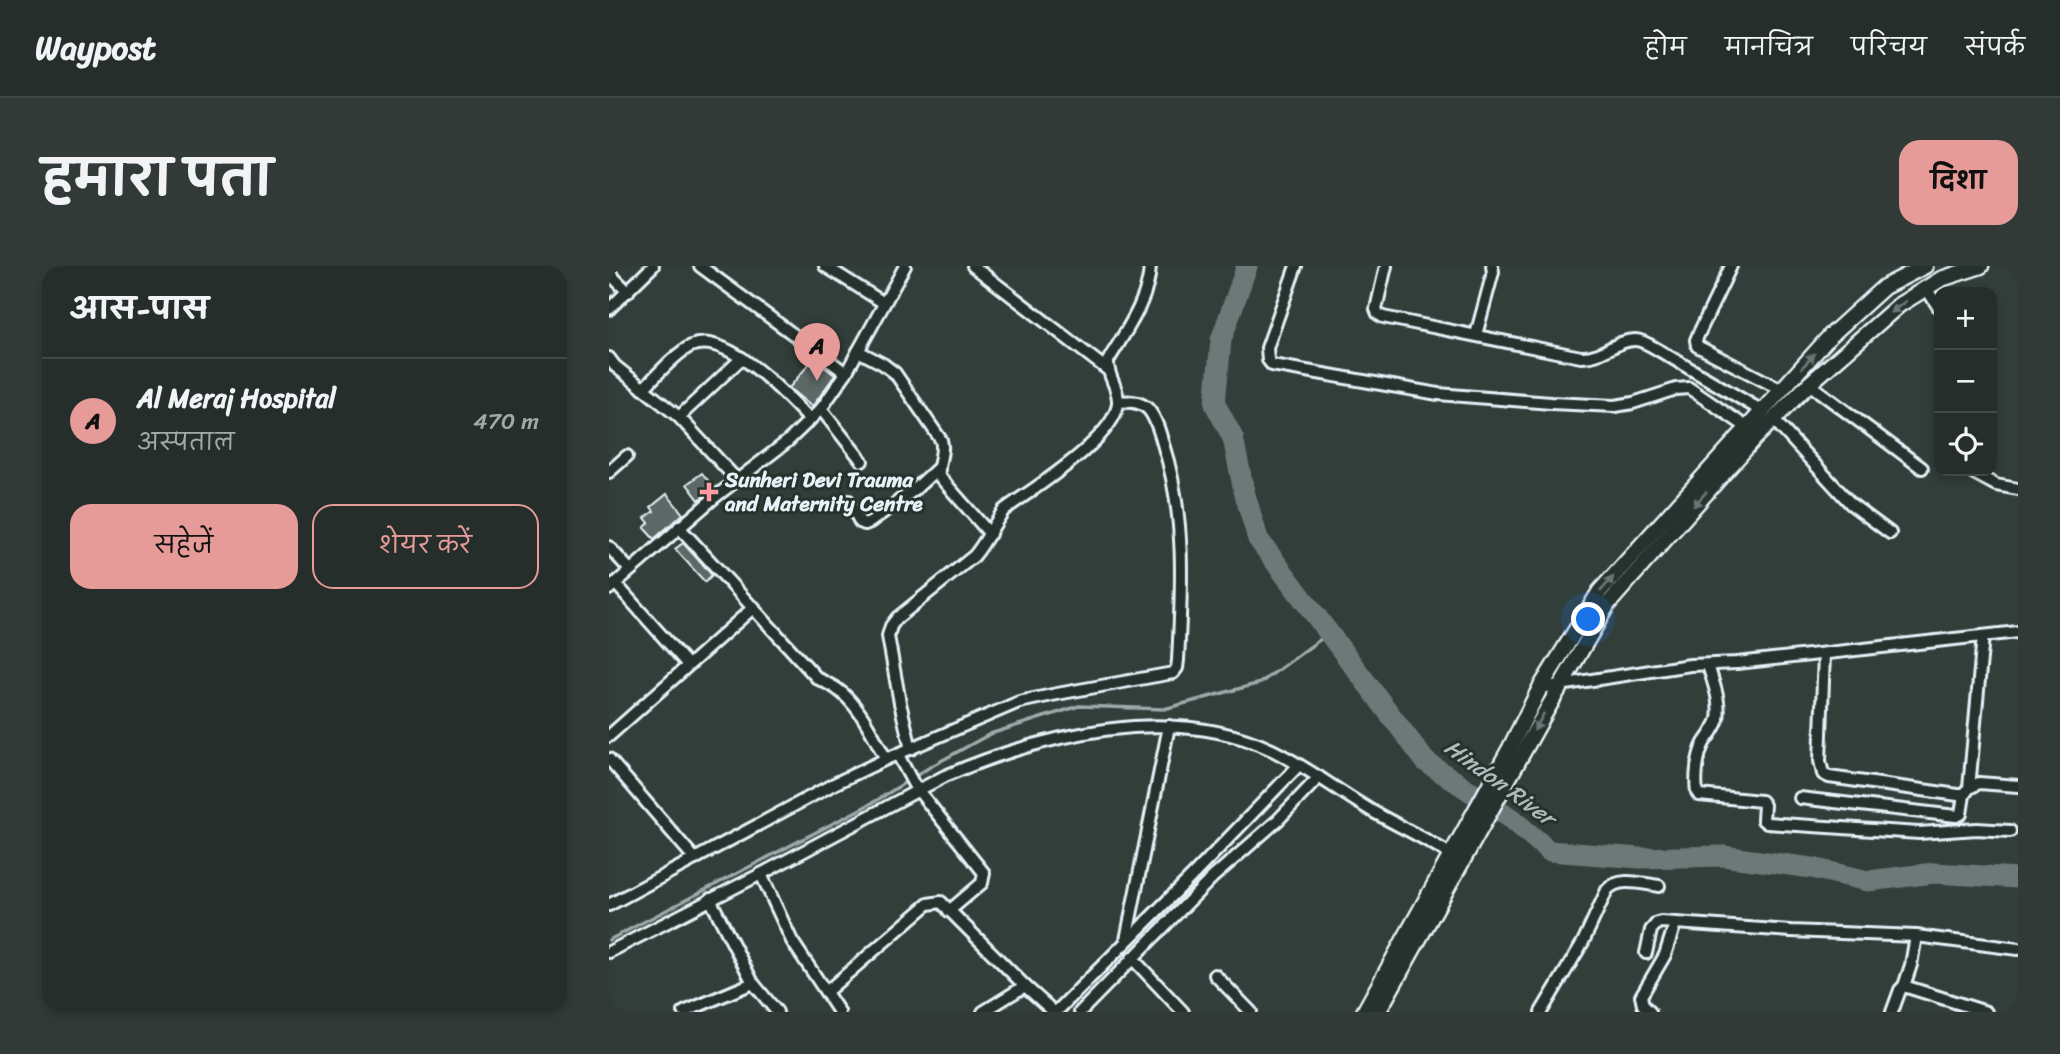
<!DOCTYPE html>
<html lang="hi">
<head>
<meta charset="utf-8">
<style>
  :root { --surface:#262e2b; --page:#323a37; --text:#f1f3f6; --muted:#a4a8a9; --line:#424a47; --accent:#e69b98 }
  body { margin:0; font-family:Sriracha,"Playpen Sans Deva",sans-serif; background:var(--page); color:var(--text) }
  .controls { position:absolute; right:21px; top:21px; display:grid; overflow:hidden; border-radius:14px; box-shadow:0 4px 10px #0003 }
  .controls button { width:63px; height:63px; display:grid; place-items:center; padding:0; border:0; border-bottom:2px solid var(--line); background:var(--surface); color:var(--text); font:35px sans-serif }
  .you { position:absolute; left:980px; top:354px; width:24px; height:24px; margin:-18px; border:5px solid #fff; border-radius:50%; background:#1a73e8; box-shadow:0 0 0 10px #1a73e833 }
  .badge { display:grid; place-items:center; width:46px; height:46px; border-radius:50%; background:var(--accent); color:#111; font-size:23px; font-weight:700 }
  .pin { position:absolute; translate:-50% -58px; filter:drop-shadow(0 2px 4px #0008) }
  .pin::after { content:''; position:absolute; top:37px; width:24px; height:21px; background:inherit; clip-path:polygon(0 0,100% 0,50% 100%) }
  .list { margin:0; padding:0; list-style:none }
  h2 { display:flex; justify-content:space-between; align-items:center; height:91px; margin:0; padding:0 28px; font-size:30px }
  h2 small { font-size:23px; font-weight:400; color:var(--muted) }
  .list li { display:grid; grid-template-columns:46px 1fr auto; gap:21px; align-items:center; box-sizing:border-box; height:126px; padding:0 28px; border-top:2px solid var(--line) }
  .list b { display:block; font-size:26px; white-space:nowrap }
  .list p { margin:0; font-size:23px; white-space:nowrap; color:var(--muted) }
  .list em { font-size:23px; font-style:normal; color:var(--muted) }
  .actions { display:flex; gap:14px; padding:21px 28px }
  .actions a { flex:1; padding:16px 0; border:2px solid var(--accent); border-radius:21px; text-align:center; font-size:24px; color:var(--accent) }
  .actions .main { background:var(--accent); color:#111 }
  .icon { flex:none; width:38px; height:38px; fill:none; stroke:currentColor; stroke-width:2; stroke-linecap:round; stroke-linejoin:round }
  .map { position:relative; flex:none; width:1409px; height:746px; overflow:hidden; border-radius:21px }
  header { display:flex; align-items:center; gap:42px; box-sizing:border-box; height:98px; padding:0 35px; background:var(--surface); border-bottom:2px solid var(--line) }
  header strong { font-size:33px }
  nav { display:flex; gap:38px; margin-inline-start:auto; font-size:24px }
  .intro { display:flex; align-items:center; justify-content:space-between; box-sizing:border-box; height:168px; padding:0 42px }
  h1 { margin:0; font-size:49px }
  .button { padding:18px 32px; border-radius:21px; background:var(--accent); color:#111; font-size:24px; font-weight:700 }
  main { display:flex; gap:42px; padding:0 42px }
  aside { flex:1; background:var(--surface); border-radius:21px; box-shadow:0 4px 10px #0003 }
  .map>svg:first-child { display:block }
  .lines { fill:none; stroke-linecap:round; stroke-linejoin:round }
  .stream { stroke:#9ea9ab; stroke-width:3.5 }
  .river { stroke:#6d7978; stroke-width:21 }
  .building { fill:#5c6865; stroke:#e8f1f8; stroke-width:2 }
  .minor-casing { stroke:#e8f1f8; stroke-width:16 }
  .major-casing { stroke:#e8f1f8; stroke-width:19 }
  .minor { stroke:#26332d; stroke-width:10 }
  .major { stroke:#26332d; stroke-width:14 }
  .oneway { fill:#6a7674 }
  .poi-dot { fill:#ff9aa2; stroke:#26332d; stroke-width:2.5 }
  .labels { text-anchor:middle; stroke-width:6; stroke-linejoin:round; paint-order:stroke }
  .poi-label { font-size:21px; font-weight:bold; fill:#e8f1f8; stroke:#26332d; text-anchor:start }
  .water-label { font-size:23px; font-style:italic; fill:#b1bbbe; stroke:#26332d }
</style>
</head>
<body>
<header>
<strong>Waypost</strong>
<nav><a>होम</a><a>मानचित्र</a><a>परिचय</a><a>संपर्क</a></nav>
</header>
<div class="intro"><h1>हमारा पता</h1><a class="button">दिशा</a></div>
<main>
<aside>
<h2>आस-पास<small></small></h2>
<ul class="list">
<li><span class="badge">A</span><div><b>Al Meraj Hospital</b><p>अस्पताल</p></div><em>470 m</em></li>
</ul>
<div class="actions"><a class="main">सहेजें</a><a>शेयर करें</a></div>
</aside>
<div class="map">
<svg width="1409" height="746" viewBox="0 0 1409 746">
  <rect width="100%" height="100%" fill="#323e39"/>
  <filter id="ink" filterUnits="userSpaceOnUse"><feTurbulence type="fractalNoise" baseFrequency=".0143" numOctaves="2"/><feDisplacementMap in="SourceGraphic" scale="14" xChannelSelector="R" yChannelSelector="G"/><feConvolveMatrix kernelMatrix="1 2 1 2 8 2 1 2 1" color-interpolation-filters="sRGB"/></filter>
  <g filter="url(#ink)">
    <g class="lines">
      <polyline class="stream" points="0,674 265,536 321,501 381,468 470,440 555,443 651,417 720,367"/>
      <polyline class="river" points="638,0 612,74 606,138 624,172 635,225 649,273 817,496 903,553 940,585 1031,592 1114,590 1203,602 1259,615 1325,607 1409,612"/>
    </g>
    <g class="building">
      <polygon points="204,93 226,109 203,141 180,122"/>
      <polygon points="93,207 105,222 90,234 78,218"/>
      <polygon points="58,228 74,248 45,273 35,262 40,257 36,252 45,245 42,241"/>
      <polygon points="74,277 103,309 96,316 66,283"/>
    </g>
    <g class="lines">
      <g class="minor-casing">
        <g id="minor">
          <polyline points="91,0 237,107"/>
          <polyline points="216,0 275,37"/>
          <polyline points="364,0 499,104"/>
          <polyline points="687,0 658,82 659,94 663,99 829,128 942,137 1006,140 1024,137 1067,123 1080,122 1139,162"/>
          <path d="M777,0L767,43L769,48L774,51L972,91C994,92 1006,74 1026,74C1034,74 1044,81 1051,85L1153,145"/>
          <polyline points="1122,0 1090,67 1087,74 1088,80 1173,124"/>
          <polyline points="0,7 19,26"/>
          <polyline points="1317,22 1330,42"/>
          <polyline points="0,43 44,0"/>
          <polyline points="867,69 884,6 883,0"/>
          <path d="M249,85L274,98L286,107L332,174C336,186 328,197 330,210L381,268"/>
          <polyline points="0,92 6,100 70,151 128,214"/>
          <polyline points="1200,118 1313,202"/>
          <path d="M34,123C46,111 68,86 82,80C118,64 178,130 201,154"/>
          <polyline points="212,143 253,195"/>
          <polyline points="70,151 133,92"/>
          <polyline points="1164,153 1242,238 1281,267"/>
          <polyline points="1361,205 1387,219 1409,223"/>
          <polyline points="0,206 18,190"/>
          <polyline points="240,235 251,256 256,258 261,256 305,224 329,202"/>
          <path d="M70,261L208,412C215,416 222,419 228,423C251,439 264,470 277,493"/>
          <polyline points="0,281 21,304"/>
          <polyline points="6,317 79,399"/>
          <polyline points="0,323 106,231 179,175 212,143 237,107 296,0"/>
          <polyline points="1215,388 1211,495 1214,508 1220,511 1349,529 1355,529 1360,522 1370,517 1409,520"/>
          <path d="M1099,399C1104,416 1112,435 1109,453C1106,463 1100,469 1095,477C1088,490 1086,512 1088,526L1090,529L1152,535L1155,539L1154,554L1158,557L1310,567L1368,563L1401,565"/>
          <polyline points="931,422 1081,399 1128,397 1409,366"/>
          <polyline points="0,470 145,341"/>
          <path d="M302,483L291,437L279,370L282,360L288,352L365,290C377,276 384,259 395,244C423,223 506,173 509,137C510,121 498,111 499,95C516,66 540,34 541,0"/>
          <polyline points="289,489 305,519 375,607 373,617 340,645"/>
          <polyline points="0,493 86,593"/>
          <polyline points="1360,522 1374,370"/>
          <polyline points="1191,532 1347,550 1352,548 1355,529"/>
          <polyline points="152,608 183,675 230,746"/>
          <polyline points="101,633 144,717 168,746"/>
          <path d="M0,639L225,518L277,493L410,436L448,428L564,407L568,402L569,394C573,321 577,249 554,178C551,167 547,152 539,143C531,135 520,135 509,136"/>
          <polyline points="517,674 560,460"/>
          <path d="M0,686L152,608L336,510C433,469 562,436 663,484C698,501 729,525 763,545C789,560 817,572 842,589"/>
          <polyline points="1037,687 1042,664 1048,657 1052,656 1182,665 1307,670 1409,683"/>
          <polyline points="523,692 574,746"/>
          <polyline points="606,709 642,746"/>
          <polyline points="416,720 445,746"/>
          <polyline points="1295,720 1302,699 1307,670"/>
          <polyline points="217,726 319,638 332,636 416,720 374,746"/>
          <polyline points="75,746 144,717"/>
          <polyline points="447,746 585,608 690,499"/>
          <polyline points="471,746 604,611 669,554 710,511"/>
          <path d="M932,746L974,676L998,624C1010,610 1034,618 1050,620"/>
          <polyline points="1041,746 1034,739 1032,730 1056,689 1066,658"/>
          <polyline points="1283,746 1291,724 1295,720 1377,746"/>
        </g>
      </g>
      <g class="major-casing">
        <g id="major">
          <polyline points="755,746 901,482 931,422 991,325 1222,69 1275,21 1316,0"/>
          <polyline points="769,746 936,447 999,338 1145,173 1200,118 1290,39 1332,13 1372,0"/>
        </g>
      </g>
      <use href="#minor" class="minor"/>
      <use href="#major" class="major"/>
    </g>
    <defs><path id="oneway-solid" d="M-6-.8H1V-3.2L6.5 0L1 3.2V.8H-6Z" transform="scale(1.75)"/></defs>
    <g class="oneway">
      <use href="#oneway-solid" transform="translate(1289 41) rotate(143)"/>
      <use href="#oneway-solid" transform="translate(1199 95) rotate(-48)"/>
      <use href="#oneway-solid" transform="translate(1091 233) rotate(131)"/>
      <use href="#oneway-solid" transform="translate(998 318) rotate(-49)"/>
      <use href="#oneway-solid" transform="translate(930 456) rotate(119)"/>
    </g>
  </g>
  <path class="poi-dot" d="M96.5 215.5h7v7h7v7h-7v7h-7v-7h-7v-7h7z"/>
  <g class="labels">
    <g class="poi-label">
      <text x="116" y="221">Sunheri Devi Trauma<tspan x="116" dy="24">and Maternity Centre</tspan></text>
    </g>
    <g class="water-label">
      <text transform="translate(891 516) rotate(36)" y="8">Hindon River</text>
    </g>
  </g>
</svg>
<div class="controls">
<button>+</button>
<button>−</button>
<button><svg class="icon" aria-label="locate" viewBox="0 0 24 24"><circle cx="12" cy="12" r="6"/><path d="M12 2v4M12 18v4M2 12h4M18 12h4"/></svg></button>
</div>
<div class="you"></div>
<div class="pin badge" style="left:208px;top:115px">A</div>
</div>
</main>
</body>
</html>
